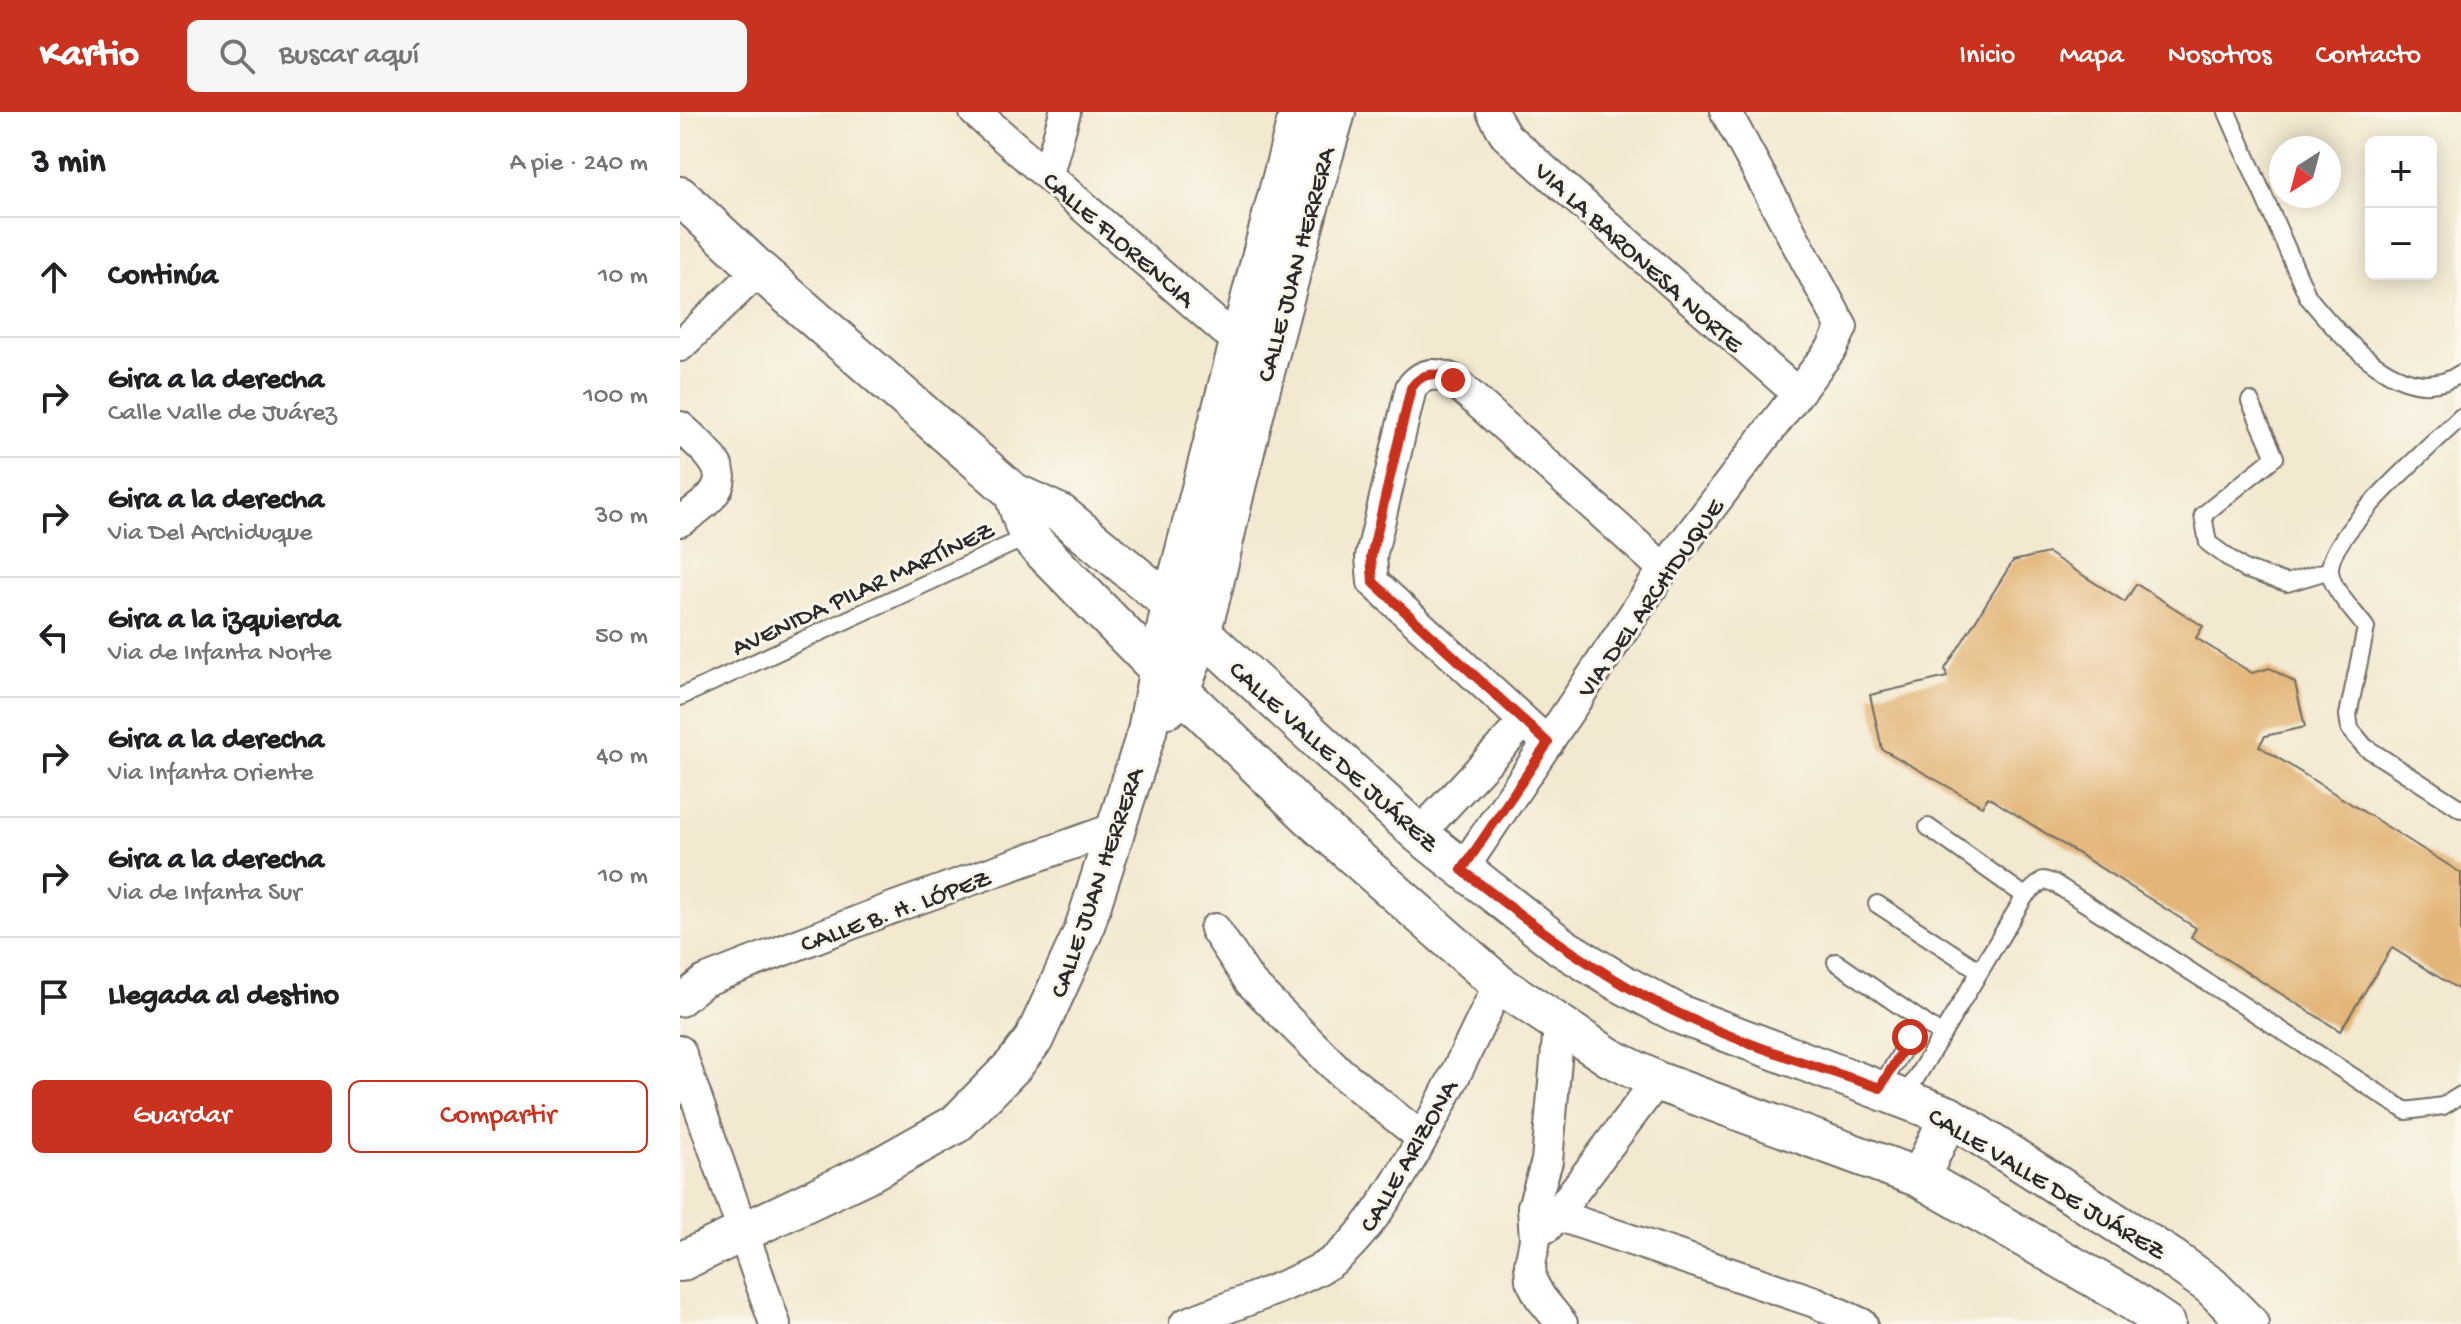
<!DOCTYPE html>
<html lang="es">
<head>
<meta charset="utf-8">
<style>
  :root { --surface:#fff; --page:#f6f6f6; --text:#202124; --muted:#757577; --line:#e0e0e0; --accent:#c8321e }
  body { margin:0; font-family:"Gochi Hand",sans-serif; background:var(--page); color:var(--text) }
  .controls { position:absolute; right:24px; top:24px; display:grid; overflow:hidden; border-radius:12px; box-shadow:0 4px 20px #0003 }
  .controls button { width:72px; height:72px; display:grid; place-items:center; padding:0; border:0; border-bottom:2px solid var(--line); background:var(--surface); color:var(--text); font:40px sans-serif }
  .compass { position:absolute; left:1589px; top:24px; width:72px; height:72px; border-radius:50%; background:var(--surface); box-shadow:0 4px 20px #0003; rotate:216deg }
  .stop { position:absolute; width:24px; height:24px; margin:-18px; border:6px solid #c8321e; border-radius:50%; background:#fff }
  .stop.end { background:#c8321e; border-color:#fff; box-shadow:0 2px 8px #0008 }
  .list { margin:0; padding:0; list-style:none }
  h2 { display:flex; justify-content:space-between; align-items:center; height:104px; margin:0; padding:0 32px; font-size:34px }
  h2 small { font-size:26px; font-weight:400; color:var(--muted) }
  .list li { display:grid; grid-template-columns:52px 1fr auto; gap:24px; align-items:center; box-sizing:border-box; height:120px; padding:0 32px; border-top:2px solid var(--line) }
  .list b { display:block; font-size:30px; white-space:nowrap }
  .list p { margin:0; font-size:26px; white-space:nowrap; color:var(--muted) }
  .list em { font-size:26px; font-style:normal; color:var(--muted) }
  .actions { display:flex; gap:16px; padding:24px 32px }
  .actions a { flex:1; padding:18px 0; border:2px solid var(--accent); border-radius:12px; text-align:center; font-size:28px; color:var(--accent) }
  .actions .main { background:var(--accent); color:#fff }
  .icon { flex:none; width:44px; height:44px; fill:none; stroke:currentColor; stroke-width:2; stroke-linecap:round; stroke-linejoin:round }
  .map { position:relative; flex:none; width:1781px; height:1212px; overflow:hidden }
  header { display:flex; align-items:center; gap:48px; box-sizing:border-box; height:112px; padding:0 40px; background:var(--accent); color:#fff }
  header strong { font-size:38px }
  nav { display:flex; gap:44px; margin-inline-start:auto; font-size:28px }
  .search { width:560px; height:72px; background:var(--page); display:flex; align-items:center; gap:20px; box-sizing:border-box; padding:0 28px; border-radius:12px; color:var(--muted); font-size:30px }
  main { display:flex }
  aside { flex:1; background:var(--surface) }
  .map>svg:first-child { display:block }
  .building { fill:#e3b578 }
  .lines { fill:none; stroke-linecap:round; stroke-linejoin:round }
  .service-casing { stroke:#716d65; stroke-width:20 }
  .minor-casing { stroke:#716d65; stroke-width:34 }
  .tertiary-casing { stroke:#716d65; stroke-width:42 }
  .service { stroke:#fff; stroke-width:16 }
  .minor { stroke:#fff; stroke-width:30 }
  .tertiary { stroke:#fff; stroke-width:38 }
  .route { stroke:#c8321e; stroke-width:10 }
  .labels { text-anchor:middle; stroke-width:6; stroke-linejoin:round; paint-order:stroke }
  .street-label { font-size:26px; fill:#2b2b2b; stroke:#fbf7ec }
</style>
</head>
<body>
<header>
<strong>Kartio</strong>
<div class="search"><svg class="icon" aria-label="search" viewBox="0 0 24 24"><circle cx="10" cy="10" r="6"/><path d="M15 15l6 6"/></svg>Buscar aquí</div>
<nav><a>Inicio</a><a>Mapa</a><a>Nosotros</a><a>Contacto</a></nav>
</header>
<main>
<aside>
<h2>3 min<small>A pie · 240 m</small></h2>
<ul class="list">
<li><svg class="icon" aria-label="ahead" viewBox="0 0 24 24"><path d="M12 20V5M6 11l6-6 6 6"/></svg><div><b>Continúa</b></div><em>10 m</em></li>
<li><svg class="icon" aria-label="right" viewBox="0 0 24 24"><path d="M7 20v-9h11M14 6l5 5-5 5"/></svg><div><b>Gira a la derecha</b><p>Calle Valle de Juárez</p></div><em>100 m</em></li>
<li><svg class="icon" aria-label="right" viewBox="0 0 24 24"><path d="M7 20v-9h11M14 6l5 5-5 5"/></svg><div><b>Gira a la derecha</b><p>Via Del Archiduque</p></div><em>30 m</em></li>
<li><svg class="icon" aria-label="left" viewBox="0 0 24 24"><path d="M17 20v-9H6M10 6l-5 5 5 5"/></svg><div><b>Gira a la izquierda</b><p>Via de Infanta Norte</p></div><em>50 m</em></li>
<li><svg class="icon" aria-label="right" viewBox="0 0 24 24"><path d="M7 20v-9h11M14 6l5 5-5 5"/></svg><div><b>Gira a la derecha</b><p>Via Infanta Oriente</p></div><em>40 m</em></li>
<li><svg class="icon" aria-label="right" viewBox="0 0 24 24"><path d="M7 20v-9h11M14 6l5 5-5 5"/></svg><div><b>Gira a la derecha</b><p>Via de Infanta Sur</p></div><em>10 m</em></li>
<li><svg class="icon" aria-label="arrive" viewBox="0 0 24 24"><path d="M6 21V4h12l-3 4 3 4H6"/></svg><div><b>Llegada al destino</b></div></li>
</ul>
<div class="actions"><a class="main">Guardar</a><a>Compartir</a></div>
</aside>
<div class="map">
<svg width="1781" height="1212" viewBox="0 0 1781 1212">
  <rect width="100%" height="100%" fill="#fbf7ec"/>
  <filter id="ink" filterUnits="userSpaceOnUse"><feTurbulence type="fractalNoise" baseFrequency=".0125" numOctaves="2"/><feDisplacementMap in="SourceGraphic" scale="16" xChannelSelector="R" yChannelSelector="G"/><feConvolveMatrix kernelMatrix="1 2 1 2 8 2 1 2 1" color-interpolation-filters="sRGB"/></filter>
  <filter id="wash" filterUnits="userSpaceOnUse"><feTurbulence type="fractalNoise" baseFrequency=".006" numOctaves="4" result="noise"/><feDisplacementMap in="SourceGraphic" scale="32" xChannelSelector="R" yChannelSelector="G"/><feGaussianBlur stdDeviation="1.8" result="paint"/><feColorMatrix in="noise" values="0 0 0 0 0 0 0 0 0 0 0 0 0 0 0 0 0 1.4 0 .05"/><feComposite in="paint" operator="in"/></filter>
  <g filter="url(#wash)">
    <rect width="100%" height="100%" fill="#f3e8d0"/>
    <g id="blocks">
      <polygon class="building" points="1368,441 1445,490 1456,472 1523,514 1516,526 1572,561 1590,556 1615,571 1625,615 1585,624 1579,634 1781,761 1781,879 1712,836 1660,919 1511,825 1516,816 1308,685 1302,694 1202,637 1190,583 1267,565 1265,557 1333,449"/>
    </g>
  </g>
  <g filter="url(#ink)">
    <use href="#blocks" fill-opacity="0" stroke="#716d65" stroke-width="2"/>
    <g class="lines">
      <g class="service-casing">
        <g id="service">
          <path d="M1547,0L1628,185C1661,226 1726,300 1781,261"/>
          <polyline points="1570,289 1595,345 1523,403 1528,431 1564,457 1607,471 1650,458"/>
          <path d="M1781,305C1753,332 1647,423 1650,459C1652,479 1675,500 1686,516L1668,603L1670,617L1685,635L1781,697"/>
          <polyline points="0,585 351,423"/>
          <polyline points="1248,715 1345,784"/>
          <polyline points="1197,792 1300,859"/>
          <polyline points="1156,850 1262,923"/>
          <polyline points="1200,976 1241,908"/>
          <polyline points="1224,986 1345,784 1363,768 1374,771 1726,999 1763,994 1781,983"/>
        </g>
      </g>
      <g class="minor-casing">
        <g id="minor">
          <polyline points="295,0 544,218 576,239"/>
          <polyline points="812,0 826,24 1117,281"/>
          <polyline points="368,62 385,0"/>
          <polyline points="0,234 79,158"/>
          <path d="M0,315C48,356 58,372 0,409"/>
          <path d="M868,631L693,470L691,445L731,276C743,260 756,260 773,268L984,457"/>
          <polyline points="739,722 844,610"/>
          <polyline points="782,758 984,457 1152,236 1162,215 1046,0"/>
          <polyline points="535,817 570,870 661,961 741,1025"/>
          <polyline points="0,889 24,869 212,796 436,716"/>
          <polyline points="879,914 867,1049 853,1095 855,1128 850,1152 851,1168 860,1185 882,1212"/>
          <polyline points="0,939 95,1212"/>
          <polyline points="853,1095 1135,1190 1182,1212"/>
          <polyline points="867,1115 977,969"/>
          <path d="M505,1212C551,1193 602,1178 645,1154C708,1118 785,941 819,872"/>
        </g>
      </g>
      <g class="tertiary-casing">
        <g id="tertiary">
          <polyline points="0,84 79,158 333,380 381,402 491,492 739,722 882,835 939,870 1001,903 1269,1004 1493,1147 1531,1174 1569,1212"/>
          <polyline points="333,380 348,424 478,557 633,708 819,872 929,945 977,969 1240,1066 1442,1182 1486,1212"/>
          <path d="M488,596C521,554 543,428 557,371C588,246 620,123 656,0"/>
          <polyline points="1240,1066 1269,1004"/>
          <polyline points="0,1150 192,1059 276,1012 334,953 354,927 403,820 467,619 491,492 619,0"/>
        </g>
      </g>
      <use href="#service" class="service"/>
      <use href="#minor" class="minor"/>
      <use href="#tertiary" class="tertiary"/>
    </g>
  </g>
  <g class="lines" filter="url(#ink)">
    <path class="route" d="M773,268C756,260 743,259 731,276L691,445L693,470L868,631L782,758C851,812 920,865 1000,902C1064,933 1133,953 1200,976L1230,925"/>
  </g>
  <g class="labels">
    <g class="street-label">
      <text transform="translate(440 126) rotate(41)" y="9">CALLE FLORENCIA</text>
      <text transform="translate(960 144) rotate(42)" y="9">VIA LA BARONESA NORTE</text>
      <text transform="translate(614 152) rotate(-75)" y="9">CALLE JUAN HERRERA</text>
      <text transform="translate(182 475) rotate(-25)" y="9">AVENIDA PILAR MARTÍNEZ</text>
      <text transform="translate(969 485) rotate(-55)" y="9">VIA DEL ARCHIDUQUE</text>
      <text transform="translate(655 643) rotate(42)" y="9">CALLE VALLE DE JUÁREZ</text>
      <text transform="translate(415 770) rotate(-71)" y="9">CALLE JUAN HERRERA</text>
      <text transform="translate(215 797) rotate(-20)" y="9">CALLE B. H. LÓPEZ</text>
      <text transform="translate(727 1043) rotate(-60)" y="9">CALLE ARIZONA</text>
      <text transform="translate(1368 1070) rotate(31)" y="9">CALLE VALLE DE JUÁREZ</text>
    </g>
  </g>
</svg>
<div class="controls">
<button>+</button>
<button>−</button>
</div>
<svg class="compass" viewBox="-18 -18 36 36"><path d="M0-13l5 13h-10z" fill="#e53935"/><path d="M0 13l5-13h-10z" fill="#757577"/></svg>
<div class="stop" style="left:1230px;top:925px"></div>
<div class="stop end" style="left:773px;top:268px"></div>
</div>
</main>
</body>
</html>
